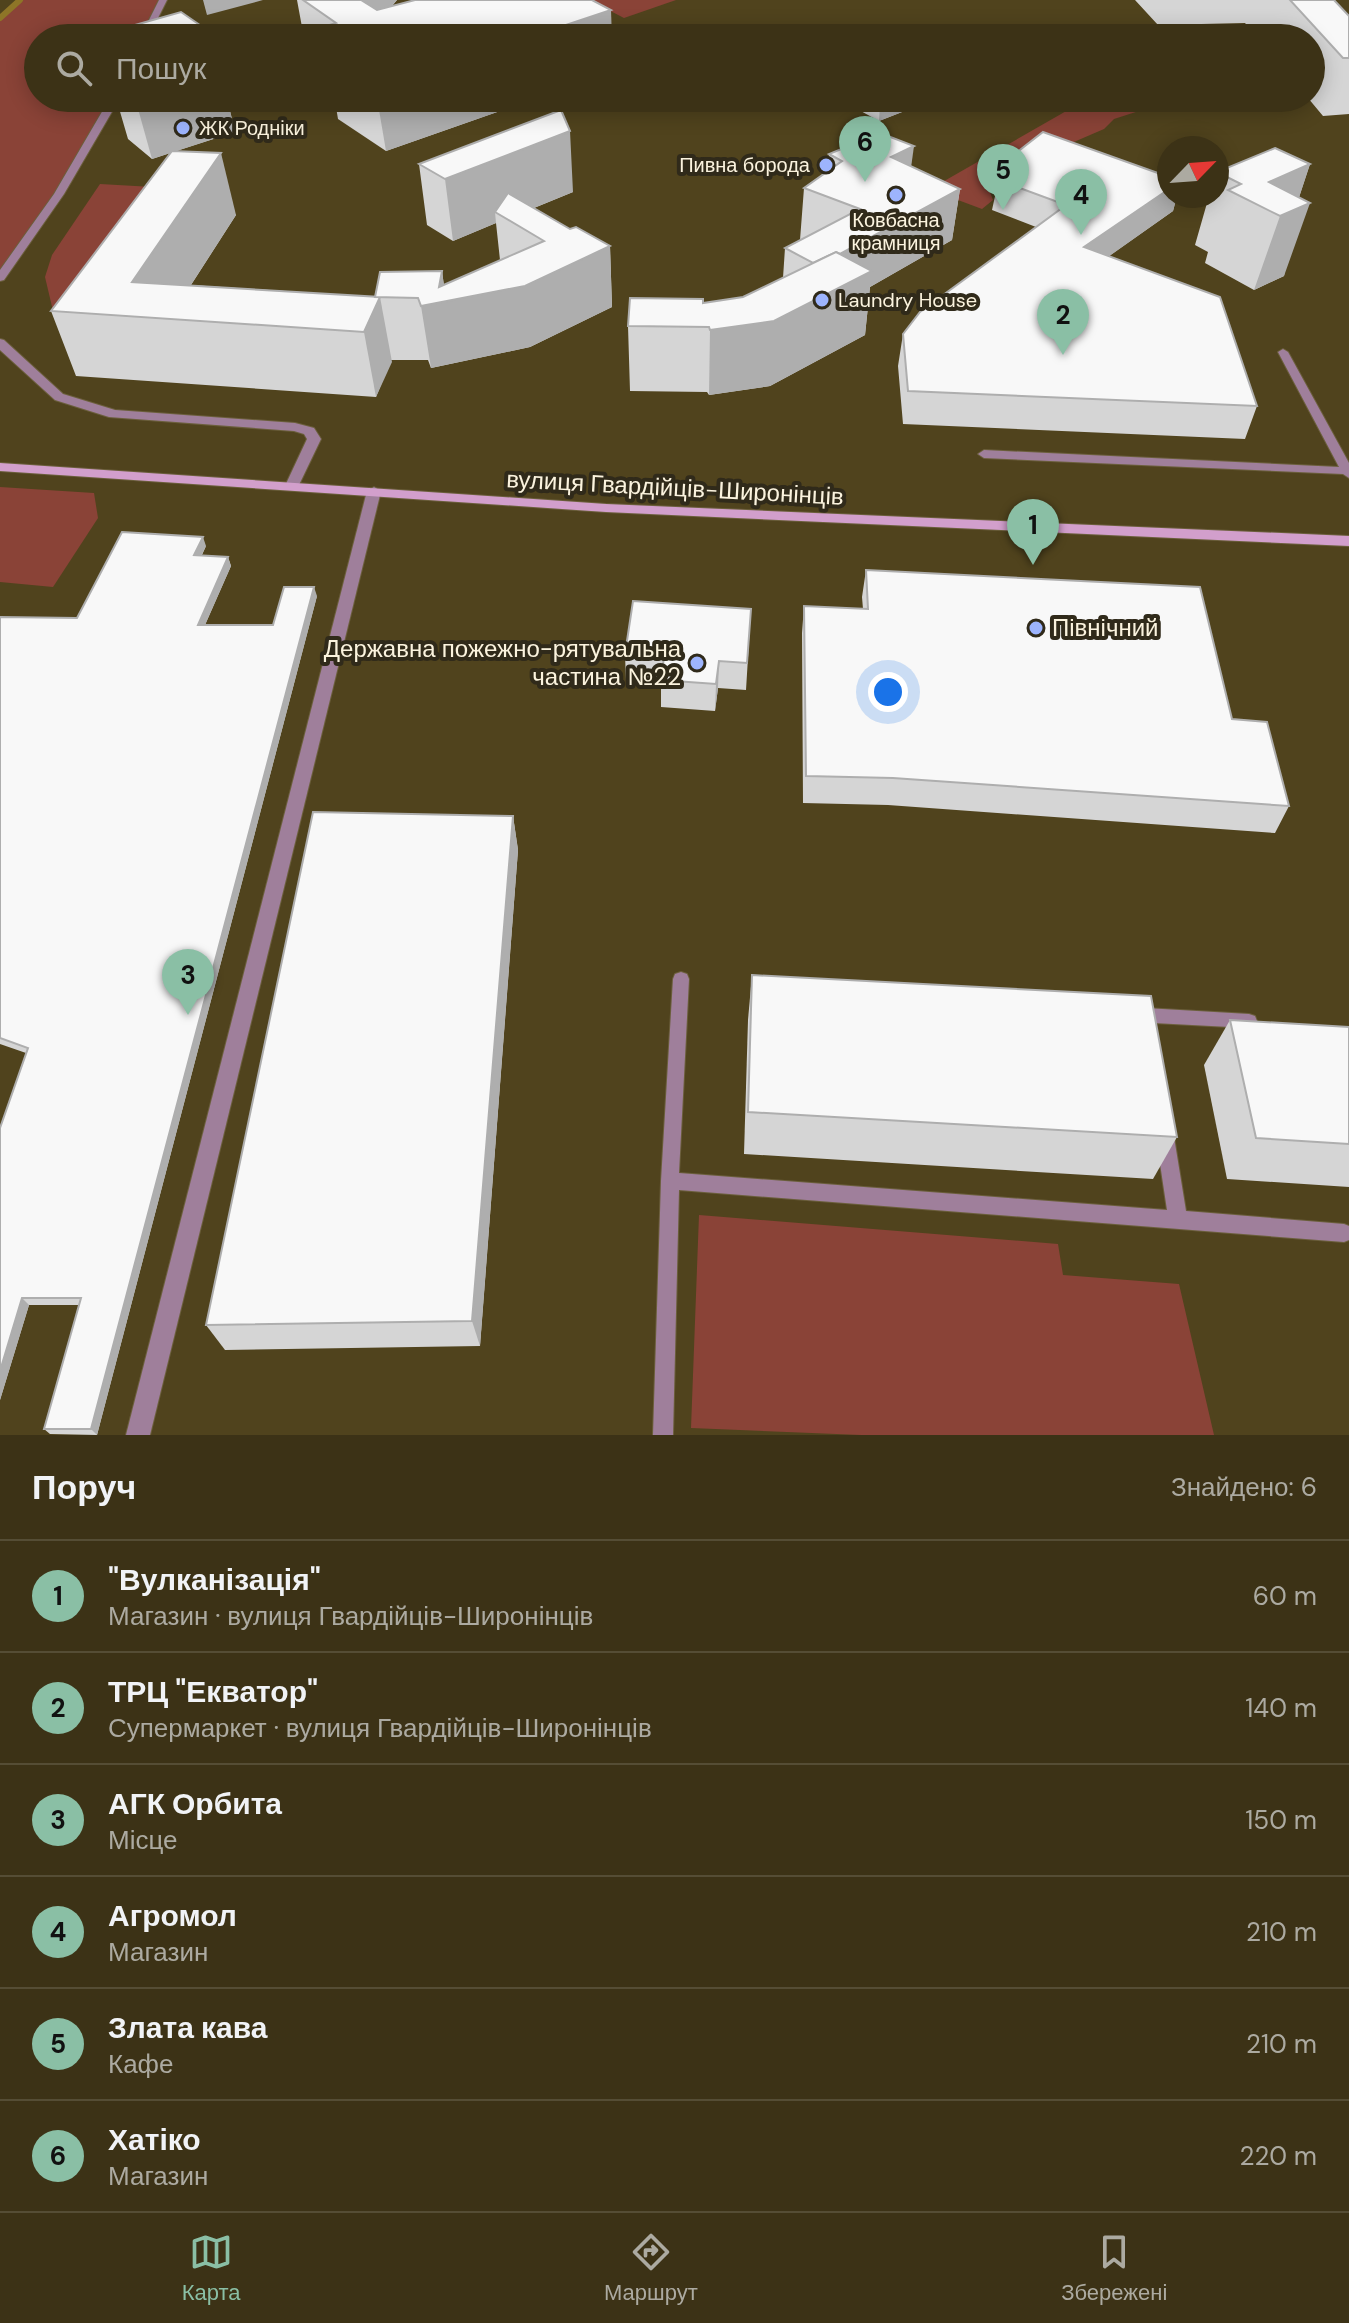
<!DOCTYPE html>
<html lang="uk">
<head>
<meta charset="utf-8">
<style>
  :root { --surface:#3c3216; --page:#473e23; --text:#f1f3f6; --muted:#acaaa1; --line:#554d35; --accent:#8abfa5 }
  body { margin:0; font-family:"DM Sans",sans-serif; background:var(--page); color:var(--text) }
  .compass { position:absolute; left:1157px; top:136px; width:72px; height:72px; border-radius:50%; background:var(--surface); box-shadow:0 4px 20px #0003; rotate:65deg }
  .you { position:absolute; left:888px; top:692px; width:28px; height:28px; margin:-20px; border:6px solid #fff; border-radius:50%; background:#1a73e8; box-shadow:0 0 0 12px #1a73e833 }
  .badge { display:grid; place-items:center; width:52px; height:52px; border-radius:50%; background:var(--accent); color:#111; font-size:26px; font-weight:700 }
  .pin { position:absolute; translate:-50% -66px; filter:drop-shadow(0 2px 4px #0008) }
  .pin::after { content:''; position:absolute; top:42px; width:28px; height:24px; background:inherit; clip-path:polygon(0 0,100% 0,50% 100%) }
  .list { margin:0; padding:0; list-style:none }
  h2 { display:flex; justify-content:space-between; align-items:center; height:104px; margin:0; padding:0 32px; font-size:34px }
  h2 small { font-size:26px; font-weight:400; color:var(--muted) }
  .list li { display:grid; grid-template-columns:52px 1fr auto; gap:24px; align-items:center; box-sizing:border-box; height:112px; padding:0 32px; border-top:2px solid var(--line) }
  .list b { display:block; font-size:30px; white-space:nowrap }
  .list p { margin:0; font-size:26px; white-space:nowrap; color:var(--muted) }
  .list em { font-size:26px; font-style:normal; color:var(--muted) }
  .icon { flex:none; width:44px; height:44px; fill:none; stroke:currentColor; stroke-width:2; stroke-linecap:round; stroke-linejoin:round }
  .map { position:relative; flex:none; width:1349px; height:1435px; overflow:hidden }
  .search { position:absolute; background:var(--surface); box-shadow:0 4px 20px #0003; left:24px; right:24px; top:24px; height:88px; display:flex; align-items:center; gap:20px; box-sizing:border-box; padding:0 28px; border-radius:44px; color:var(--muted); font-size:30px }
  .sheet { height:776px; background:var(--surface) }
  nav { display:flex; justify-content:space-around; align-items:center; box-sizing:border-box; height:112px; border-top:2px solid var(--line); background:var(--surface); font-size:22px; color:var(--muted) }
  nav a { display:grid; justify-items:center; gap:4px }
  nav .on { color:var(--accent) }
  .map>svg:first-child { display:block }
  .green { fill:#8a4337 }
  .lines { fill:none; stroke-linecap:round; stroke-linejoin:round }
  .stream { stroke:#8e7527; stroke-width:6 }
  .lane-casing { stroke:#6b5f3c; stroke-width:2 }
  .street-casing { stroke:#6b5f3c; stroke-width:2 }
  .secondary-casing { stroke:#6b5f3c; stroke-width:2 }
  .lane { fill:#9f7f9b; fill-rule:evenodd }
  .street { fill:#9f7f9b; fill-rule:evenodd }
  .secondary { fill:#d29fcc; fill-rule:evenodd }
  .wall { fill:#d5d5d5 }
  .shaded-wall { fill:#aeaeae }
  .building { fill:#f8f8f8; stroke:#aeaeae; stroke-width:2 }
  .poi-dot { fill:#9db4fd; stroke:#302a1a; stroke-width:3 }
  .labels { text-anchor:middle; stroke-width:8; stroke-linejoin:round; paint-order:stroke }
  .far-poi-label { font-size:20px; fill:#fbf3de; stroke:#302a1a; text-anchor:start }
  .street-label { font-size:24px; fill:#fbf3de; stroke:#302a1a }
  .poi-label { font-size:24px; fill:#fbf3de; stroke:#302a1a; text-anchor:start }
</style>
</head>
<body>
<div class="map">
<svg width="1349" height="1435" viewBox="0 0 1349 1435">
  <rect width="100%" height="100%" fill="#50431d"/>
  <g class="green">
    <polygon points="20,0 163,0 144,38 38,38 38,98 115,98 0,278 0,19"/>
    <polygon points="589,0 676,0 624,18"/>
    <polygon points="1078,98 1265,98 1142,110 1114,119 1104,129 1025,163 990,192 993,200 982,209 958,200 939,184 1075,106"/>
    <polygon points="100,184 188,189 54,315 45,277 52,255"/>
    <polygon points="0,487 94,493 98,518 53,587 0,582"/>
    <polygon points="699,1215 1058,1244 1063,1275 1179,1284 1214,1435 861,1435 691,1428"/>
  </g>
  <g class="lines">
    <polyline class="stream" points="0,18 20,0"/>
    <g class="lane-casing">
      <g id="lane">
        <polygon points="1283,349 1288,352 1349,463 1349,478 1343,474 984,458 978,454 984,450 1339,467 1278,352"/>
        <polygon points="681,972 687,974 689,979 679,1173 1167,1210 1156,1137 1159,1131 1165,1129 1171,1131 1174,1137 1186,1211 1344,1224 1349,1226 1349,1240 1344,1242 679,1190 673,1435 653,1435 661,1181 673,979 675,974"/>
        <polygon points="1145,1008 1249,1014 1255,1016 1257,1021 1255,1026 1249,1028 1154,1023 1152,1027 1146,1029 1140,1027 1137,1015 1139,1010"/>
      </g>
    </g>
    <g class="street-casing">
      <g id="street">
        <polygon points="159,0 167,0 148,38 140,38"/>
        <polygon points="110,98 120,98 64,194 4,280 0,281 0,270 54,194"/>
        <polygon points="0,339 4,340 63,394 115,410 295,423 314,428 321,439 297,489 287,489 285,486 307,439 304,434 294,431 109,417 55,400 0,350"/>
        <polygon points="374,487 381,491 150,1435 126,1435 367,491"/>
      </g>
    </g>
    <g class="secondary-casing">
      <polygon id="secondary" points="0,463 606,504 1349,536 1349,546 606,512 0,471"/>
    </g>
    <use href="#lane" class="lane"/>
    <use href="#street" class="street"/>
    <use href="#secondary" class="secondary"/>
  </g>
  <g class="wall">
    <polygon points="297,0 397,0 392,6 612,38 304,38"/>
    <polygon points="1135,0 1334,0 1349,16 1349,114 1323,116 1308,98 1311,98 1311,38 1258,38 1245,23 1158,25"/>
    <polygon points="128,27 210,32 211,38 131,38"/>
    <polygon points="116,98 227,98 235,132 176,151 236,215 191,285 375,297 442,271 444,286 500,260 496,223 453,241 427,225 419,164 573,192 534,208 570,229 610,246 612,307 530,347 431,368 428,360 391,360 376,397 76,376 51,311 170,153 152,159 128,139"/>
    <polygon points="321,98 537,98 386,151 338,119 336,107"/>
    <polygon points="837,98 938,98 879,121"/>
    <polygon points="829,154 911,166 960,189 952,240 870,287 865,335 770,386 709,395 707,392 630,391 628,326 703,303 743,297 783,278 785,248 800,240 804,188 827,172"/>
    <polygon points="1002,164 1169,196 1177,196 1173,211 1109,256 1257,406 1245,439 903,424 898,366 903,334 1036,227 992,210"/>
    <polygon points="1310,164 1299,197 1284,276 1254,290 1205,263 1208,252 1195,245 1209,196 1217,196 1217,171"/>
    <polygon points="206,546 202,555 228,557 231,566 205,625 273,625 317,596 97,1435 50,1434 44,1429 79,1305 29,1305 0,1400 0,1128 26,1053 0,1044 0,617 77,618"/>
    <polygon points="866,570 1232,719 1289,806 1275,833 888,805 803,803 802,633 804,606 863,609 862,597"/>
    <polygon points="751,609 746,690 718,688 715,711 661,707 661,684 626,681 625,654"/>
    <polygon points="513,816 518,850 480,1346 225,1350 206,1325"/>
    <polygon points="752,975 1177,1137 1153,1179 744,1154 748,1020"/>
    <polygon points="1230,1020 1349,1027 1349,1187 1227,1179 1204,1065"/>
  </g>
  <g class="shaded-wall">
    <polygon points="203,0 263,0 207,15"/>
    <polygon points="346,0 397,0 364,38"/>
    <polygon points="611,10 612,38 527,38"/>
    <polygon points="210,32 211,38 191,38 191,37"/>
    <polygon points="135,98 227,98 235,132 152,159"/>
    <polygon points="377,98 537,98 386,151"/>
    <polygon points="897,98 938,98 879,121 880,104"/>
    <polygon points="570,131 573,192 507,219 495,212 496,223 453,241 445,179"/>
    <polygon points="914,146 907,197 891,157"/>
    <polygon points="221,153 236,215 169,319 132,282"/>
    <polygon points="1310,164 1295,210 1310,203 1284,276 1254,290 1280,216 1269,182"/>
    <polygon points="960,189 952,240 870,287 865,335 770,386 709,395 710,330 819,266"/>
    <polygon points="1169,189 1169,196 1177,196 1173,211 1077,279 1084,247"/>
    <polygon points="610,246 612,307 530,347 431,368 421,306 439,287 442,271 446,301"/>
    <polygon points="380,297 392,362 376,397 364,332"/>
    <polygon points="203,537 206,546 197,564 194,555"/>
    <polygon points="228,557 231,566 201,634 198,625"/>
    <polygon points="314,587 317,596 97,1435 91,1429"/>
    <polygon points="719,661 718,688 715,711 716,684"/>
    <polygon points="513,816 518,850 480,1346 472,1321"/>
    <polygon points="22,1298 29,1305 0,1400 0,1371"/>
  </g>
  <g class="building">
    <polygon points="303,0 361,0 377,10 415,0 592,0 611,10 527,38 313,38 304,33 336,23"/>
    <polygon points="1290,0 1334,0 1349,16 1349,58 1343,58"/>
    <polygon points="181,12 210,32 191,37 192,38 142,38 128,27"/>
    <polygon points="890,33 900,38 871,38"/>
    <polygon points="869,98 897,98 880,104"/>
    <polygon points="561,110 570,131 445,179 419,164"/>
    <polygon points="1043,132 1169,177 1169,189 1084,247 1220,297 1257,406 908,391 903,334 920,312 1066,205 998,180 1015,168 1002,164"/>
    <polygon points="880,133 914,146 891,157 960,189 840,254 836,252 813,263 785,248 860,209 804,188 842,161 829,154"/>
    <polygon points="1275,148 1310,164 1269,182 1310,203 1280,216 1228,190 1241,184 1217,172"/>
    <polygon points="172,151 221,153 132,282 380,297 364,332 51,311"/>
    <polygon points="508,193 570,229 576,227 610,246 525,286 421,306 418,298 375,297 380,272 442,271 439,287 544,241 495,212"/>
    <polygon points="836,252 872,271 774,321 710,330 709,327 628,326 630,298 703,299 703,303 743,297"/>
    <polygon points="122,532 203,537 194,555 228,557 198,625 273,625 284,587 314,587 91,1429 44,1429 81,1298 22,1298 0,1371 0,1128 28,1048 0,1038 0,617 77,618"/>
    <polygon points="866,570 1200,587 1232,719 1267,722 1289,806 893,778 806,776 804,606 868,609"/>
    <polygon points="633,601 751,609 747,663 719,661 716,684 661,680 664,657 625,654"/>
    <polygon points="313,812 513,816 472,1321 206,1325"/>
    <polygon points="752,975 1151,996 1177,1137 748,1112"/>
    <polygon points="1230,1020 1349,1027 1349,1144 1256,1138"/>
  </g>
  <g class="poi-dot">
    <circle cx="183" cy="128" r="8"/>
    <circle cx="826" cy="165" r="8"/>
    <circle cx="896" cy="195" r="8"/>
    <circle cx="822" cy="300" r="8"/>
    <circle cx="1036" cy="628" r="8"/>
    <circle cx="697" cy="663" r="8"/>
  </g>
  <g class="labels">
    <g class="far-poi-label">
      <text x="199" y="135">ЖК Родніки</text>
      <text x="810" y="172" text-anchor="end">Пивна борода</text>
      <text x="896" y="227" text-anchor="middle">Ковбасна<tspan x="896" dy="23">крамниця</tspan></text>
      <text x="838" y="307">Laundry House</text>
    </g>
    <g class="street-label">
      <text transform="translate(675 488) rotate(3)" y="8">вулиця Гвардійців-Широнінців</text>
    </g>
    <g class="poi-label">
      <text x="1052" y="636">Північний</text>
      <text x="681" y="657" text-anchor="end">Державна пожежно-рятувальна<tspan x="681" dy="28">частина №22</tspan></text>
    </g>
  </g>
</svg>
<svg class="compass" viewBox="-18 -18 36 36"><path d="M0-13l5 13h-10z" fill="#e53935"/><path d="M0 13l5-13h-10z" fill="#acaaa1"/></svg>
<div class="you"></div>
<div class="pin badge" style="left:1033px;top:565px">1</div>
<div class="pin badge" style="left:1063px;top:355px">2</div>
<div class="pin badge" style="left:188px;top:1015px">3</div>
<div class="pin badge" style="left:1081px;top:235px">4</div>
<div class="pin badge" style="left:1003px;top:210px">5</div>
<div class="pin badge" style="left:865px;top:182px">6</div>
<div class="search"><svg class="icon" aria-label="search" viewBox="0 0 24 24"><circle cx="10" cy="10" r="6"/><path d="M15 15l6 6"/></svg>Пошук</div>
</div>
<section class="sheet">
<h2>Поруч<small>Знайдено: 6</small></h2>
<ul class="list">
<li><span class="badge">1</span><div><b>&quot;Вулканізація&quot;</b><p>Магазин · вулиця Гвардійців-Широнінців</p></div><em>60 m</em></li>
<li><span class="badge">2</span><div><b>ТРЦ &quot;Екватор&quot;</b><p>Супермаркет · вулиця Гвардійців-Широнінців</p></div><em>140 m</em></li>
<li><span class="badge">3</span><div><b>АГК Орбита</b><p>Місце</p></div><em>150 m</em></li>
<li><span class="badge">4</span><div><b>Агромол</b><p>Магазин</p></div><em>210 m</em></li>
<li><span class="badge">5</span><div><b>Злата кава</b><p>Кафе</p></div><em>210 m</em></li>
<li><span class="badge">6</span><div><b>Хатіко</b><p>Магазин</p></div><em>220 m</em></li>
</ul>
</section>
<nav>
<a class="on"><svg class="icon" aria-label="map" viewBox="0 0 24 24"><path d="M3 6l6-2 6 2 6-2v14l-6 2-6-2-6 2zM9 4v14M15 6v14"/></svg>Карта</a>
<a><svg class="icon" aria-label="directions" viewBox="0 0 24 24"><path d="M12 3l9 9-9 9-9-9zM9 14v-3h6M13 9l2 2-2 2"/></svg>Маршрут</a>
<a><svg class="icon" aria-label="saved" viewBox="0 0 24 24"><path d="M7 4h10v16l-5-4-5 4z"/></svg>Збережені</a>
</nav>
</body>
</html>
